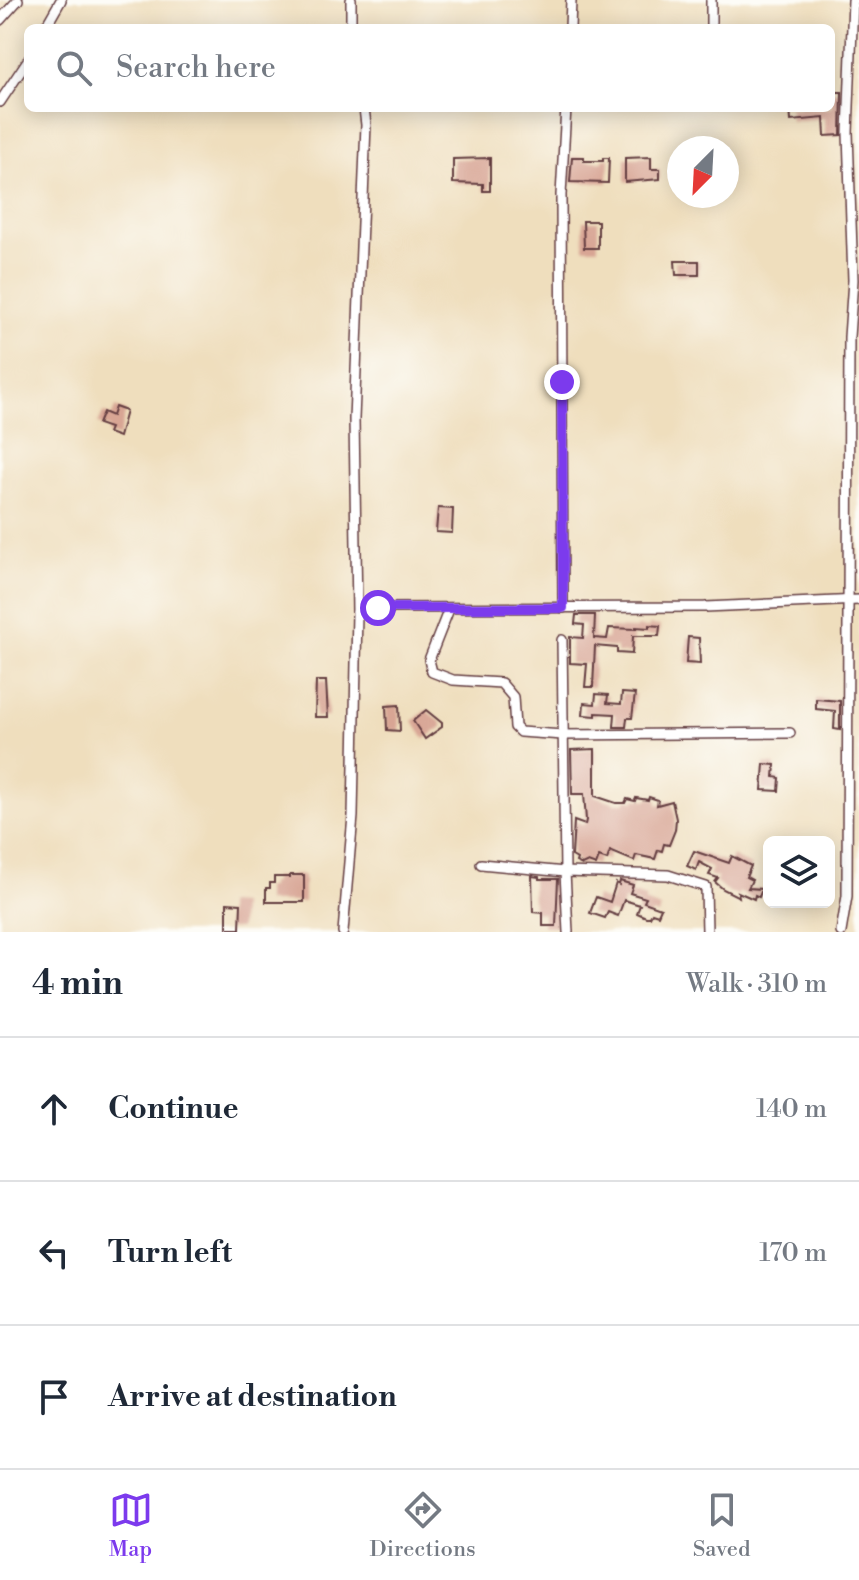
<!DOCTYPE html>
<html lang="en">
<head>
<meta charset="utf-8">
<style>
  :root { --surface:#fff; --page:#f6f6f7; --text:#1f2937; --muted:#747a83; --line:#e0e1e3; --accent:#7c3aed }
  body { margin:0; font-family:"Libre Bodoni",serif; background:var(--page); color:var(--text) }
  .controls { position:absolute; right:24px; bottom:24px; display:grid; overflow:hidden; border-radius:12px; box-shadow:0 4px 20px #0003 }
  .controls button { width:72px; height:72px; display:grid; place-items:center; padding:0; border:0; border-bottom:2px solid var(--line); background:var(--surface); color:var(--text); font:40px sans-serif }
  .compass { position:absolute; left:667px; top:136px; width:72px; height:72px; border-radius:50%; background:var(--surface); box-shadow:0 4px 20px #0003; rotate:204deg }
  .stop { position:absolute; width:24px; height:24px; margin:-18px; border:6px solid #7c3aed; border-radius:50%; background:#fff }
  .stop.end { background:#7c3aed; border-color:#fff; box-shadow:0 2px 8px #0008 }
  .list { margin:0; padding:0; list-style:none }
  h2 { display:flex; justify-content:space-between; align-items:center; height:104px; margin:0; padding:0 32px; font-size:34px }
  h2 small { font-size:26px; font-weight:400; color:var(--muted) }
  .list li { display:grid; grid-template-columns:52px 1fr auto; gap:24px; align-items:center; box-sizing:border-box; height:144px; padding:0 32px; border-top:2px solid var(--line) }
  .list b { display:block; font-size:30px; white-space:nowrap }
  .list em { font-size:26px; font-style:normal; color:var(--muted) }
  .icon { flex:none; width:44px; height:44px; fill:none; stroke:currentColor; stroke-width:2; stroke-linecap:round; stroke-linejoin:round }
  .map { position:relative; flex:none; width:859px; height:932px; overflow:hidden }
  .search { position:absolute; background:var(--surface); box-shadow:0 4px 20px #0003; left:24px; right:24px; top:24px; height:88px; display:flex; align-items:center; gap:20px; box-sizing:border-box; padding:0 28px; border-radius:12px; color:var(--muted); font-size:30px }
  .sheet { height:536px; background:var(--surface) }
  nav { display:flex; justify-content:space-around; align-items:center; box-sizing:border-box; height:112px; border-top:2px solid var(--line); background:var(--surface); font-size:22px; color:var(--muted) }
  nav a { display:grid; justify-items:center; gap:4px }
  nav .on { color:var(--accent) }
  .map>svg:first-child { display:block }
  .building { fill:#d8a594 }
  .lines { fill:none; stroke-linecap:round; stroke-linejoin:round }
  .minor-casing { stroke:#633c41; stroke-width:12 }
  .minor { stroke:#fff; stroke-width:9 }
  .route { stroke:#7c3aed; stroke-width:10 }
</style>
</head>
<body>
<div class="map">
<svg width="859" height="932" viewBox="0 0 859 932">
  <rect width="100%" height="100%" fill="#fdfcf7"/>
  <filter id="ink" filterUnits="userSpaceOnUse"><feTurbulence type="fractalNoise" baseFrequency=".0125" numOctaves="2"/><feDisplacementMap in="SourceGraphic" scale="16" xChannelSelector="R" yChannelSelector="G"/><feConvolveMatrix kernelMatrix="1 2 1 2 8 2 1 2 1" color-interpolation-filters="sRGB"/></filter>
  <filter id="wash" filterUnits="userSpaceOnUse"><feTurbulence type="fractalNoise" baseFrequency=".006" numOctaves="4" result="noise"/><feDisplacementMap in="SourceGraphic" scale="32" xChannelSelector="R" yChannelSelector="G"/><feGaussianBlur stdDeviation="1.8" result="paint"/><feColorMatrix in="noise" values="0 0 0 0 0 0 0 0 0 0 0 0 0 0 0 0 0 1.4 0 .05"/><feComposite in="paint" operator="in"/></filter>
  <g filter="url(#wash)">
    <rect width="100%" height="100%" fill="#efdebd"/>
    <g id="blocks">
      <g class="building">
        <polygon points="831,92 842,92 841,135 825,136 824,118 791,121 790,108 832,108"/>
        <polygon points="572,157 584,157 584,161 603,161 603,158 609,158 608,183 570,182"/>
        <polygon points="651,157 651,169 660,169 660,179 625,182 625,158"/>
        <polygon points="490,158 490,191 483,191 483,184 453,183 453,159"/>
        <polygon points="583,221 598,221 598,248 584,248"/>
        <polygon points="675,261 699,261 699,275 676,275"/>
        <polygon points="115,407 126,411 119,437 108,433 110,428 98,424 103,412 112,416"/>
        <polygon points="438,508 453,509 452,533 436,532"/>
        <polygon points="576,615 595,615 594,638 607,639 609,628 636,629 636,627 649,628 649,625 660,626 659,636 633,636 632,654 617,653 617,648 595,646 593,687 585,687 587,664 570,663 570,637 583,638 584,625 575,624"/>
        <polygon points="688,637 699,638 700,664 686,663"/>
        <polygon points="316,681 326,681 328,717 315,717"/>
        <polygon points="622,693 635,694 632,718 627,718 626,727 614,727 615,714 596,713 596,716 583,715 584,703 595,704 596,694 608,695 607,703 621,704"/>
        <polygon points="816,699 840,701 840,730 834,729 835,711 816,709"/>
        <polygon points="399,705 400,731 387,730 386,706"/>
        <polygon points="426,710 442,723 442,727 425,739 413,721"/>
        <polygon points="595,749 595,796 616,803 625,803 627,799 635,801 636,798 648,800 649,797 658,800 657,805 672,801 676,819 675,830 669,845 664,844 662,851 658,850 655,859 636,855 634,861 610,851 607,860 599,857 596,865 588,862 582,865 576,862 577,859 572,856 574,821 585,825 586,820 584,794 572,794 571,750"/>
        <polygon points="764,764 775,765 774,777 780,778 779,791 762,790"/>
        <polygon points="694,851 729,863 732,856 751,866 746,877 752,880 748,888 762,889 759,897 755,895 754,899 738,892 739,897 723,889 715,882 718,878 709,875 712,869 699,862 696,870 687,866"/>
        <polygon points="290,875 304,875 304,902 266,902 266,888 270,888 270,883 274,883 274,877 290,877"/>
        <polygon points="532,876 539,877 539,879 558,879 556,926 543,926 543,913 533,912"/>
        <polygon points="620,881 633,885 630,893 646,898 644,902 661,908 658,915 652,913 650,917 646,917 637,913 640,905 624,900 618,916 608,912 605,918 590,913 596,897 610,902 616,883 619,885"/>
        <polygon points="227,903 241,904 240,929 227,929"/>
      </g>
    </g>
  </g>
  <g filter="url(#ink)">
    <use href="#blocks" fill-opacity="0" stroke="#633c41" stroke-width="2"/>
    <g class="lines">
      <g class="minor-casing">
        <g id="minor">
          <polyline points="0,20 18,0"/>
          <polyline points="45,28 61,0"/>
          <polyline points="351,28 351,0"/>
          <polyline points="570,28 571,0"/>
          <polyline points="711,28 711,0"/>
          <polyline points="0,102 28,60"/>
          <polyline points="563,608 561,195 566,108"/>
          <polyline points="449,609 429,660 432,672 453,680 501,683 513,697 515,727 520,732 563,735 790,733"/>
          <polyline points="357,612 378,608 705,607 859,600"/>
          <polyline points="562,640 565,872 668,875 706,887 707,932"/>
          <polyline points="481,864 565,872 568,932"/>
          <polyline points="343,932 353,816 357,612 354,419 366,125 364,108"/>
          <polyline points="841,932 847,896 849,337 853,280 848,133 853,0"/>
        </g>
      </g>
      <use href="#minor" class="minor"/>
    </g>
  </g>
  <g class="lines" filter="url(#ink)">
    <polyline class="route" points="378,608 563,608 562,382"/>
  </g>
</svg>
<div class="controls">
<button><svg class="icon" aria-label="layers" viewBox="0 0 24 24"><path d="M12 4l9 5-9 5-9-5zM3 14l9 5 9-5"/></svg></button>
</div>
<svg class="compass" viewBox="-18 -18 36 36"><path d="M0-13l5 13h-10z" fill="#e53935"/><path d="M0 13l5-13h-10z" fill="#747a83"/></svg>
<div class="stop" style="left:378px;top:608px"></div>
<div class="stop end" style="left:562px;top:382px"></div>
<div class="search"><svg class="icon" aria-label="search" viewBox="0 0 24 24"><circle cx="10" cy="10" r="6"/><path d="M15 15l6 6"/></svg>Search here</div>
</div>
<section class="sheet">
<h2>4 min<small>Walk · 310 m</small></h2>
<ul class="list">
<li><svg class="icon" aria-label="ahead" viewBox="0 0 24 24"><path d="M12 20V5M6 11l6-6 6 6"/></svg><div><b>Continue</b></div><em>140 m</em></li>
<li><svg class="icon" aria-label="left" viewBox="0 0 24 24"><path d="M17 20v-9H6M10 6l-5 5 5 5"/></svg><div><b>Turn left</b></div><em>170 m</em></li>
<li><svg class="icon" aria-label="arrive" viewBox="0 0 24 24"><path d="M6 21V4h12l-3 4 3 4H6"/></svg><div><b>Arrive at destination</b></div></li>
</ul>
</section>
<nav>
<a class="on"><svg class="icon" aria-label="map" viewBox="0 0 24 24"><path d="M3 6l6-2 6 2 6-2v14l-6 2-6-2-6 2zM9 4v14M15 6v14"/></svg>Map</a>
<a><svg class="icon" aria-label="directions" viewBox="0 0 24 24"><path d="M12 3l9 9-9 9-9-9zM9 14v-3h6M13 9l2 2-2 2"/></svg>Directions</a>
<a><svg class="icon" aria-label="saved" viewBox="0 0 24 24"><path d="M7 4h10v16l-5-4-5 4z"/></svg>Saved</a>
</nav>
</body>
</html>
